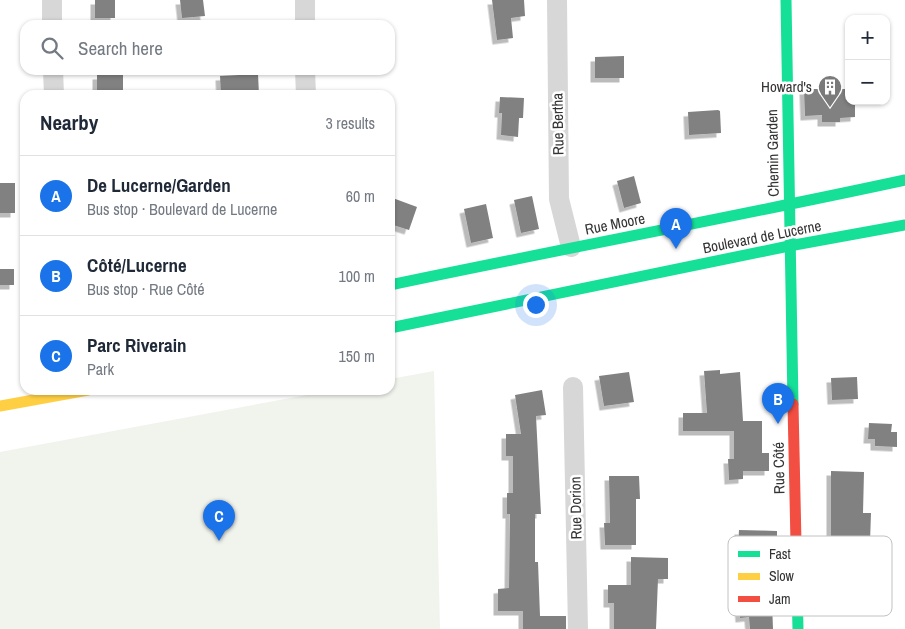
<!DOCTYPE html>
<html lang="en">
<head>
<meta charset="utf-8">
<style>
  :root { --surface:#fff; --page:#f2f2f3; --text:#1f2937; --muted:#747a83; --line:#e0e1e3; --accent:#1a73e8 }
  body { margin:0; font-family:"Archivo Narrow",sans-serif; background:var(--page); color:var(--text) }
  .controls { position:absolute; right:15px; top:15px; display:grid; overflow:hidden; border-radius:10px; box-shadow:0 1px 4px #0004 }
  .controls button { width:45px; height:45px; display:grid; place-items:center; padding:0; border:0; border-bottom:1px solid var(--line); background:var(--surface); color:var(--text); font:25px sans-serif }
  .you { position:absolute; left:535px; top:304px; width:18px; height:18px; margin:-12px; border:4px solid #fff; border-radius:50%; background:#1a73e8; box-shadow:0 0 0 8px #1a73e833 }
  .badge { display:grid; place-items:center; width:32px; height:32px; border-radius:50%; background:var(--accent); color:#fff; font-size:16px; font-weight:700 }
  .pin { position:absolute; translate:-50% -41px; filter:drop-shadow(0 1px 2px #0008) }
  .pin::after { content:''; position:absolute; top:26px; width:18px; height:15px; background:inherit; clip-path:polygon(0 0,100% 0,50% 100%) }
  .list { margin:0; padding:0; list-style:none }
  h2 { display:flex; justify-content:space-between; align-items:center; height:65px; margin:0; padding:0 20px; font-size:21px }
  h2 small { font-size:16px; font-weight:400; color:var(--muted) }
  .list li { display:grid; grid-template-columns:32px 1fr auto; gap:15px; align-items:center; box-sizing:border-box; height:80px; padding:0 20px; border-top:1px solid var(--line) }
  .list b { display:block; font-size:19px; white-space:nowrap }
  .list p { margin:0; font-size:16px; white-space:nowrap; color:var(--muted) }
  .list em { font-size:16px; font-style:normal; color:var(--muted) }
  .icon { flex:none; width:28px; height:28px; fill:none; stroke:currentColor; stroke-width:2; stroke-linecap:round; stroke-linejoin:round }
  .map { position:relative; flex:none; width:905px; height:629px; overflow:hidden }
  .search { position:absolute; background:var(--surface); box-shadow:0 1px 4px #0004; left:20px; top:20px; width:375px; height:55px; display:flex; align-items:center; gap:12px; box-sizing:border-box; padding:0 18px; border-radius:15px; color:var(--muted); font-size:19px }
  .panel { position:absolute; background:var(--surface); box-shadow:0 1px 4px #0004; left:20px; top:90px; width:375px; height:305px; border-radius:15px }
  .map>svg:first-child { display:block }
  .green { fill:#f1f4ed }
  .building { fill:#818181; filter:url(#shadow) }
  .lines { fill:none; stroke-linecap:round; stroke-linejoin:round }
  .street { stroke:#d7d7d7; stroke-width:20 }
  .fast { stroke:#16e098; stroke-width:11 }
  .slow { stroke:#ffcf43; stroke-width:11 }
  .jam { stroke:#f24e42; stroke-width:11 }
  .labels { text-anchor:middle; stroke-width:5; stroke-linejoin:round; paint-order:stroke }
  .poi-label { font-size:15px; fill:#333; stroke:#fff; text-anchor:end }
  .street-label { font-size:15px; fill:#333; stroke:#fff }
  .key { fill:#fff; stroke:#c2c2c2; stroke-width:1 }
  .key-label { font-size:14px; fill:#333 }
</style>
</head>
<body>
<div class="map">
<svg width="905" height="629" viewBox="0 0 905 629">
  <defs>
    <filter id="shadow"><feDropShadow dx="-4.5" dy="4.5" stdDeviation="0" flood-color="#0004"/></filter>
  </defs>
  <rect width="100%" height="100%" fill="#fff"/>
  <polygon class="green" points="434,371 440,629 0,629 0,452 334,390 390,390 390,379"/>
  <g class="building">
    <rect x="95" y="0" width="20" height="18"/>
    <polygon points="180,0 203,0 205,16 182,18"/>
    <polygon points="492,0 524,0 525,16 511,18 513,38 497,40"/>
    <polygon points="624,56 624,78 595,78 595,57"/>
    <polygon points="123,74 123,92 117,92 117,95 97,95 97,75"/>
    <polygon points="258,74 259,95 221,95 220,76"/>
    <polygon points="804,89 849,89 849,101 855,101 855,117 840,118 840,122 822,122 822,115 805,116"/>
    <polygon points="500,97 524,98 523,118 519,118 518,137 501,135 502,113 499,113"/>
    <polygon points="718,110 720,111 721,133 689,135 688,112"/>
    <polygon points="634,176 641,203 624,208 617,181"/>
    <rect x="0" y="183" width="15" height="30"/>
    <polygon points="532,196 539,229 521,233 514,200"/>
    <polygon points="390,197 417,207 409,230 390,224"/>
    <polygon points="486,204 493,238 471,243 464,209"/>
    <rect x="0" y="269" width="14" height="16"/>
    <polygon points="720,370 720,374 740,372 743,421 762,421 762,453 769,453 769,471 743,471 743,479 729,480 728,459 734,459 734,431 683,431 683,413 707,413 704,371"/>
    <polygon points="629,372 634,402 604,406 599,376"/>
    <polygon points="857,377 858,399 832,400 831,378"/>
    <polygon points="542,390 546,415 536,416 541,514 535,514 535,562 538,562 540,616 566,616 566,629 523,629 523,611 498,611 498,589 509,588 510,514 507,514 507,493 513,493 513,456 506,456 506,434 521,434 515,395"/>
    <polygon points="869,423 892,424 891,432 897,432 897,447 875,446 875,439 868,439"/>
    <polygon points="831,471 864,472 863,513 871,513 870,542 831,541"/>
    <polygon points="609,476 639,476 640,499 636,499 636,545 605,545 604,523 610,523"/>
    <polygon points="739,530 777,531 777,549 738,549"/>
    <polygon points="631,557 668,558 668,579 658,579 656,629 614,629 614,603 608,603 608,585 631,585"/>
    <polygon points="772,602 773,629 750,629 749,617 740,618 739,603"/>
  </g>
  <g class="lines">
    <g class="street">
      <polyline points="52,0 52,25"/>
      <polyline points="305,0 305,25"/>
      <polyline points="557,0 559,199 571,247"/>
      <polyline points="53,70 54,95"/>
      <polyline points="305,70 306,95"/>
      <polyline points="573,387 578,629"/>
    </g>
    <g class="fast">
      <polyline points="786,0 793,404"/>
      <path d="M390,285C561,249 734,217 905,180"/>
      <polyline points="390,328 789,246 905,225"/>
      <polyline points="796,543 798,629"/>
    </g>
    <polyline class="slow" points="0,406 88,390"/>
    <polyline class="jam" points="793,404 796,543"/>
  </g>
  <defs>
    <g id="building-pin" transform="scale(1.25)"><path d="M0 17L-7.5 6A9.5 9.5 0 1 1 7.5 6Z" fill="#7a7a7a" stroke="#fff"/><path d="M-4-6H4V6H1V3H-1V6H-4ZM-2.5-4.3h1.7v1.8h-1.7ZM.8-4.3h1.7v1.8H.8ZM-2.5-1h1.7V.8h-1.7ZM.8-1h1.7V.8H.8Z" fill="#fff"/></g>
  </defs>
  <g fill-rule="evenodd">
    <use href="#building-pin" x="830" y="87"/>
  </g>
  <g class="labels">
    <g class="poi-label">
      <text x="812" y="92">Howard's</text>
    </g>
    <g class="street-label">
      <text transform="translate(558 124) rotate(-91)" y="5">Rue Bertha</text>
      <text transform="translate(773 153) rotate(-91)" y="5">Chemin Garden</text>
      <text transform="translate(615 224) rotate(-11)" y="5">Rue Moore</text>
      <text transform="translate(762 237) rotate(-11)" y="5">Boulevard de Lucerne</text>
      <text transform="translate(779 468) rotate(-91)" y="5">Rue Côté</text>
      <text transform="translate(576 508) rotate(-91)" y="5">Rue Dorion</text>
    </g>
  </g>
  <rect x="728" y="536" width="164" height="80" rx="8" class="key"/>
  <rect x="738" y="551" width="22" height="6" fill="#16e098"/>
  <rect x="738" y="573" width="22" height="7" fill="#ffcf43"/>
  <rect x="738" y="596" width="22" height="6" fill="#f24e42"/>
  <g class="key-label">
    <text x="769" y="559">Fast</text>
    <text x="769" y="581">Slow</text>
    <text x="769" y="604">Jam</text>
  </g>
</svg>
<div class="controls">
<button>+</button>
<button>−</button>
</div>
<div class="you"></div>
<div class="pin badge" style="left:676px;top:249px">A</div>
<div class="pin badge" style="left:778px;top:424px">B</div>
<div class="pin badge" style="left:219px;top:541px">C</div>
<div class="search"><svg class="icon" aria-label="search" viewBox="0 0 24 24"><circle cx="10" cy="10" r="6"/><path d="M15 15l6 6"/></svg>Search here</div>
<section class="panel">
<h2>Nearby<small>3 results</small></h2>
<ul class="list">
<li><span class="badge">A</span><div><b>De Lucerne/Garden</b><p>Bus stop · Boulevard de Lucerne</p></div><em>60 m</em></li>
<li><span class="badge">B</span><div><b>Côté/Lucerne</b><p>Bus stop · Rue Côté</p></div><em>100 m</em></li>
<li><span class="badge">C</span><div><b>Parc Riverain</b><p>Park</p></div><em>150 m</em></li>
</ul>
</section>
</div>
</body>
</html>
